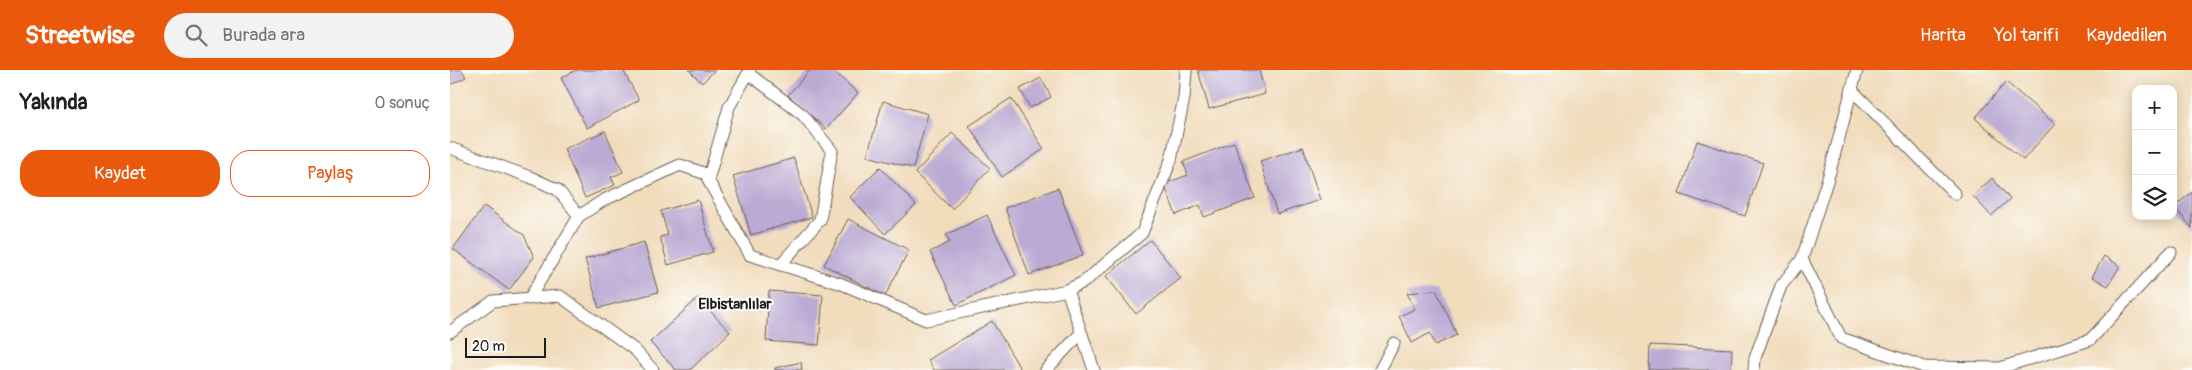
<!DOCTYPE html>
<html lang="tr">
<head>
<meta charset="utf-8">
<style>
  :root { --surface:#fff; --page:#f2f2f2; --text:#202124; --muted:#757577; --line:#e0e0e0; --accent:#ea580c }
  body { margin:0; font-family:Pangolin,sans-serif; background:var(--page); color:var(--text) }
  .controls { position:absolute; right:15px; top:15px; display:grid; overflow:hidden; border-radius:10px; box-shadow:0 2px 12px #0003 }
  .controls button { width:45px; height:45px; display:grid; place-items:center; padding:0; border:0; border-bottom:1px solid var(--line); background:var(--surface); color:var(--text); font:25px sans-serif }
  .scale { position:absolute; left:15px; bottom:12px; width:81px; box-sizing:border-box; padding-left:5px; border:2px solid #1c1c1c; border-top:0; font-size:14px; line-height:18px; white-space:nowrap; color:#1c1c1c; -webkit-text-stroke:4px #fdfcf7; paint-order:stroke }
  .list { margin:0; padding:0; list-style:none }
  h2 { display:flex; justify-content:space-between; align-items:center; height:65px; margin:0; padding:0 20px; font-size:21px }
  h2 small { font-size:16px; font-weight:400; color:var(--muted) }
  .actions { display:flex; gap:10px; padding:15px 20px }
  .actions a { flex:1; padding:11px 0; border:1px solid var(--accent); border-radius:20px; text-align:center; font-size:18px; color:var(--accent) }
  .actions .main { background:var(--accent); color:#fff }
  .icon { flex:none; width:28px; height:28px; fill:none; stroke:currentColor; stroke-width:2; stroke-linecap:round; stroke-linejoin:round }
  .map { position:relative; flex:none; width:1742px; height:300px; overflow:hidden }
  header { display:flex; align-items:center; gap:30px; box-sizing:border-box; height:70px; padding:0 25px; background:var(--accent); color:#fff }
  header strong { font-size:24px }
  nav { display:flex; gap:28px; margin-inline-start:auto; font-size:18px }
  .search { width:350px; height:45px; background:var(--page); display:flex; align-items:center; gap:12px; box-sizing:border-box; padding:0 18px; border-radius:28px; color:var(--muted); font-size:19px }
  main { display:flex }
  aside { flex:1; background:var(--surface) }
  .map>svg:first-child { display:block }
  .building { fill:#bbaad4 }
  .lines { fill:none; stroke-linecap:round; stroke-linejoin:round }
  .service-casing { stroke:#675f54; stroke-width:13 }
  .service { stroke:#fff; stroke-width:11 }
  .labels { text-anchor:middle; stroke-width:4.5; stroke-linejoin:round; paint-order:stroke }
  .neighbourhood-label { font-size:15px; font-weight:bold; fill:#1c1c1c; stroke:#fdfcf7 }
</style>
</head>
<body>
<header>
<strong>Streetwise</strong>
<div class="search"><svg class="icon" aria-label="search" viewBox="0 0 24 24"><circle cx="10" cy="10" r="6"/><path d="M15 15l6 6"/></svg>Burada ara</div>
<nav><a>Harita</a><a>Yol tarifi</a><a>Kaydedilen</a></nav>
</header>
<main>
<aside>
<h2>Yakında<small>0 sonuç</small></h2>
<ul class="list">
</ul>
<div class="actions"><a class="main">Kaydet</a><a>Paylaş</a></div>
</aside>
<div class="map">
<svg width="1742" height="300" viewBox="0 0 1742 300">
  <rect width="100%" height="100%" fill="#fdfcf7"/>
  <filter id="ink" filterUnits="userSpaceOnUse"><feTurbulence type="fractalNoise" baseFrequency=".02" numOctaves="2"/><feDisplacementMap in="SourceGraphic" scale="10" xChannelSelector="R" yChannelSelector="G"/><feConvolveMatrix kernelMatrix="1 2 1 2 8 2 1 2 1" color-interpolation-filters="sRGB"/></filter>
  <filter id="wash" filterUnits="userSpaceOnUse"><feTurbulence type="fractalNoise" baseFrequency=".0096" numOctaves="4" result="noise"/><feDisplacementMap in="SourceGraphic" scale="20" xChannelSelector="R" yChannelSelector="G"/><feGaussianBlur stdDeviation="1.12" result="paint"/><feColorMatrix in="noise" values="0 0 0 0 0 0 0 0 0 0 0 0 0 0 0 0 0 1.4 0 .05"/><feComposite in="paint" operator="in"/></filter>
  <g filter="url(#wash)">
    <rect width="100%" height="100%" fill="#f1dcbc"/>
    <g id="blocks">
      <g class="building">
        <polygon points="0,0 12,0 16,7 0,15"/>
        <polygon points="126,0 173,0 189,30 137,58 111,8"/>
        <polygon points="239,0 265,0 252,13"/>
        <polygon points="360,0 382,0 408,23 376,59 338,25"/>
        <polygon points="748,0 809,0 815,24 759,39"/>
        <polygon points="591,8 601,27 580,38 570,19"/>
        <polygon points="1556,12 1605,54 1573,90 1525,48"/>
        <polygon points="561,28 594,79 552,107 519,56"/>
        <polygon points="433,31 478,44 463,98 417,86"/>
        <polygon points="155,61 173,102 161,107 165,115 135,128 114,79"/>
        <polygon points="502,63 540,98 502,139 465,103"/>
        <polygon points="1247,71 1313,93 1295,146 1229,124"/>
        <polygon points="784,72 805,128 754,147 750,135 726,145 714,114 738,105 733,92"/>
        <polygon points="853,77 870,130 827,144 810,91"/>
        <polygon points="344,88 362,147 301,165 283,106"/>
        <polygon points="430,97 466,135 435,164 400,127"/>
        <polygon points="1542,108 1560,129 1541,146 1523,126"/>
        <polygon points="608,118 633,185 579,205 555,138"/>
        <polygon points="1742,122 1742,158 1724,137"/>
        <polygon points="248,130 263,182 218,195 210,167 218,165 211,141"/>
        <polygon points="34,136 74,165 84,187 59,220 3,179"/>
        <polygon points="537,145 566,205 506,235 480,182 500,172 496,165"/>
        <polygon points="398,149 459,180 435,226 374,195"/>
        <polygon points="700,170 731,208 686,244 656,206"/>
        <polygon points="194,172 208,222 149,238 135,189"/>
        <polygon points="1654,186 1670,196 1658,216 1642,207"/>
        <polygon points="986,220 1007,265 985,275 980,263 962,273 949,246 965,239 957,223"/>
        <polygon points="319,221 373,225 369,275 316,271"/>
        <polygon points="248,228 280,262 240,300 226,300 200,272"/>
        <polygon points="542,251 571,300 484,300 478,290"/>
        <polygon points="1200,275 1282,279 1281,300 1199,300"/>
        <polygon points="351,292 352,300 325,300 325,298"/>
      </g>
    </g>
  </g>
  <g filter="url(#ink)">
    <use href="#blocks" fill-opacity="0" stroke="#675f54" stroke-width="1"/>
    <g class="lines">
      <g class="service-casing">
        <g id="service">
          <polyline points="300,0 279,37 258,110 300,185 392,214 476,250 617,220 634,212 692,163 721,90 734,28 736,0"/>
          <polyline points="298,3 353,45 382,81 370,150 330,195"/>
          <polyline points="1402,20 1505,124"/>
          <polyline points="0,78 80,107 108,120 129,146"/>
          <polyline points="1352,189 1391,268 1474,297 1550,298 1640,270 1721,182"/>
          <polyline points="617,220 644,300"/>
          <polyline points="79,229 129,146 154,130 230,95 259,105"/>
          <polyline points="0,262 43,231 110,226 185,280 203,300"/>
          <polyline points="596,300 631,263"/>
          <polyline points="930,300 944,273"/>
          <polyline points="1304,300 1305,288 1331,216 1352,189 1379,105 1407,0"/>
        </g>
      </g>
      <use href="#service" class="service"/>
    </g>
  </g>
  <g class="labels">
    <g class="neighbourhood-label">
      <text x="285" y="239">Elbistanlılar</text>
    </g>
  </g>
</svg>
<div class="controls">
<button>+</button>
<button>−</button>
<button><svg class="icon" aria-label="layers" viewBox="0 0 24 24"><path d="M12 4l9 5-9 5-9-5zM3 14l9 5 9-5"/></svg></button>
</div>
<div class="scale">20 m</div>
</div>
</main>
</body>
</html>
